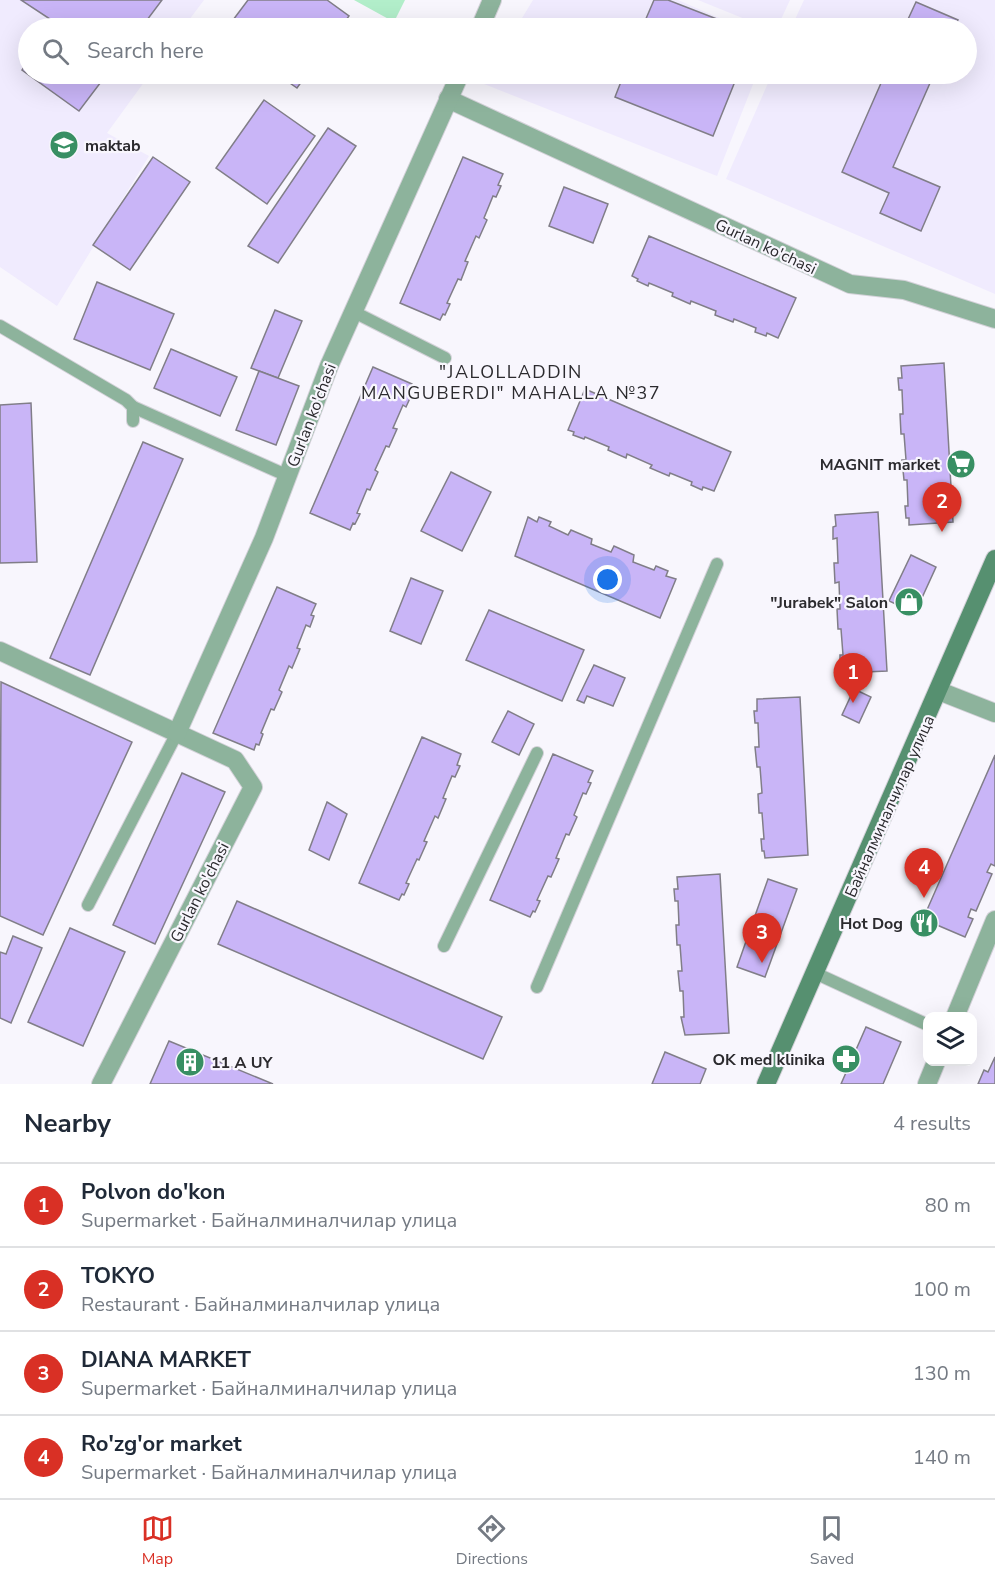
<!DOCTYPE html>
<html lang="en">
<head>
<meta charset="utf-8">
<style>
  :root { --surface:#fff; --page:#f2f2f3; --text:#1f2937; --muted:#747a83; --line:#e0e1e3; --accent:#d93025 }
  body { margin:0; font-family:"Nunito Sans",sans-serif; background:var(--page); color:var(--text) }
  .controls { position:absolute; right:18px; bottom:18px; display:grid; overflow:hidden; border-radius:12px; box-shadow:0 6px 24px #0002 }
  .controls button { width:54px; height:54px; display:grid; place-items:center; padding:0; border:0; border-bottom:2px solid var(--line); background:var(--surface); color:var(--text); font:30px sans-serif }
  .you { position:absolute; left:608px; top:580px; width:21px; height:21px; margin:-15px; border:4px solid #fff; border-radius:50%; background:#1a73e8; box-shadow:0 0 0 9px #1a73e833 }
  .badge { display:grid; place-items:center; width:39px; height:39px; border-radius:50%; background:var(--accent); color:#fff; font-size:20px; font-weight:700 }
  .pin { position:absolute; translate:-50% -50px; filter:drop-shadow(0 2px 3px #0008) }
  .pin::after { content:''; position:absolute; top:32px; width:21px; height:18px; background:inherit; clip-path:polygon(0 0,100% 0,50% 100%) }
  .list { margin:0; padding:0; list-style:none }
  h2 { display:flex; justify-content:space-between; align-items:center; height:78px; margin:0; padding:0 24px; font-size:26px }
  h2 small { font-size:20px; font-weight:400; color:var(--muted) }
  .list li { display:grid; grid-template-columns:39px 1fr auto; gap:18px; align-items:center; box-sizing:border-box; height:84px; padding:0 24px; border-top:2px solid var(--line) }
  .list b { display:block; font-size:22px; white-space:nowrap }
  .list p { margin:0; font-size:20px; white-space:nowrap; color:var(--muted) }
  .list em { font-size:20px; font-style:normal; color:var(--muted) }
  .icon { flex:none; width:33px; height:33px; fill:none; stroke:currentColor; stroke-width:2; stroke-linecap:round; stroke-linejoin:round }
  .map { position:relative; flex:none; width:995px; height:1084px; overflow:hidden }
  .search { position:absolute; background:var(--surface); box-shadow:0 6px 24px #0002; left:18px; right:18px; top:18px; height:66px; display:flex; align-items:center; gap:15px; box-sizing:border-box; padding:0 21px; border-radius:33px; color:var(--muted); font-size:22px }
  .sheet { height:414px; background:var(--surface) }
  nav { display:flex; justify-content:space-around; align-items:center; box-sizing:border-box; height:84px; border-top:2px solid var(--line); background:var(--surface); font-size:16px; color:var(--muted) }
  nav a { display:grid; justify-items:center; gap:3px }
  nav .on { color:var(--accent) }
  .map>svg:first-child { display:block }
  .built { fill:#f0ebfe }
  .green { fill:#b2eeca }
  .building { fill:#c9b5f7; stroke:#817e88; stroke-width:1.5 }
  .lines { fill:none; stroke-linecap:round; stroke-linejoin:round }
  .lane-casing { stroke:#d3d1d8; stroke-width:14 }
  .street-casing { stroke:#d3d1d8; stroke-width:20 }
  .secondary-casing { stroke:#d3d1d8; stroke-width:20 }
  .lane { stroke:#8db39c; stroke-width:12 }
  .street { stroke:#8db39c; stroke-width:18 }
  .secondary { stroke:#569070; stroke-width:18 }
  .labels { text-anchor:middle; stroke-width:4.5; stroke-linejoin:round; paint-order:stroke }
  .poi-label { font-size:16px; font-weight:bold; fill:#2b2a2e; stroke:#f8f6fd; text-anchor:end }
  .street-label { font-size:16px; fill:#2b2a2e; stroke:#f8f6fd }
  .neighbourhood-label { font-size:18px; letter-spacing:1.5px; fill:#2b2a2e; stroke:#f8f6fd }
</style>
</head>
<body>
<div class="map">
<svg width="995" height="1084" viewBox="0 0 995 1084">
  <rect width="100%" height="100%" fill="#f8f6fd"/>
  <g class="built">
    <polygon points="0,0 204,0 183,28 28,28 28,74 150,74 107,133 149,156 57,306 0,267"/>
    <polygon points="533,0 678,0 742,28 516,28"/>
    <polygon points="698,0 790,0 777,28 767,28"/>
    <polygon points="804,0 995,0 995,294 726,179 772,74 966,74 966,28 791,28"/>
    <polygon points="490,74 757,74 717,176 484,84"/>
  </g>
  <polygon class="green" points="354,0 405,0 394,22"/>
  <g class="building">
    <polygon points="21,0 162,0 141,28 52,28 56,23"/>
    <polygon points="248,0 327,0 349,16 340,28 227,28"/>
    <polygon points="654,0 668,0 740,28 642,28"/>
    <polygon points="916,2 958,20 954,28 904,28"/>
    <polygon points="28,61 28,74 107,74 79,111 22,70"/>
    <polygon points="277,74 307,74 297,88"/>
    <polygon points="624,74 738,74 713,136 615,97"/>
    <polygon points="885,74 934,74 893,167 940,187 921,231 880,213 889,193 842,172"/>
    <polygon points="264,100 315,136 267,204 216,168"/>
    <polygon points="328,128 356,146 278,263 248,246"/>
    <polygon points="153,157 190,182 130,270 93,245"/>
    <polygon points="463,157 503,174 498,185 501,186 496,197 493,196 484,218 487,220 479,238 476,236 465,261 468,262 461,280 458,279 447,303 450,304 445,315 443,314 440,320 400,303"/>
    <polygon points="564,187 608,204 593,243 549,226"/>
    <polygon points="649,236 796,298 778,338 767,333 766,336 755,332 756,328 734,319 733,322 715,315 716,311 691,301 690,304 672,296 673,293 649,283 648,286 637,281 638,279 632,276"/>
    <polygon points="97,282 174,314 150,370 74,339"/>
    <polygon points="275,310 302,321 278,378 251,368"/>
    <polygon points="171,349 237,377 220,416 154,388"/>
    <polygon points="944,363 953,522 909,525 909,518 906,518 905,506 908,506 907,480 904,480 902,460 906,460 904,434 901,434 900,414 903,414 902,390 899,390 898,378 902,378 901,366"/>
    <polygon points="373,367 412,384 408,395 411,396 406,407 403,405 393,428 397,429 389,447 386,446 375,470 378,472 370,490 367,489 357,513 360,514 355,524 353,523 350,530 310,513"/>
    <polygon points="259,371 299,386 276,445 236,430"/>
    <polygon points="585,389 731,452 714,491 703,487 702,490 691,485 692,482 670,473 669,476 650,468 652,465 627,454 626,458 608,450 609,447 585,437 584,439 573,435 574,432 568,430"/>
    <polygon points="31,403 37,562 0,563 0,405"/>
    <polygon points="143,442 183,459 90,675 50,658"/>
    <polygon points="451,472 491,492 462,551 421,531"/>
    <polygon points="878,512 887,671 843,673 843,666 840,666 840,655 843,655 841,629 838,629 837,609 840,609 839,582 835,583 834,563 838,563 837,538 833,539 833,527 836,526 835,515"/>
    <polygon points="528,517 537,522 539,517 551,522 549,526 568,535 571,530 592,539 591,544 611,552 614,546 634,555 633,562 654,570 656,566 668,571 666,576 676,579 660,618 515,556"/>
    <polygon points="911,555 936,567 915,613 889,601"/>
    <polygon points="411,578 443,591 421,644 390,631"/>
    <polygon points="277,587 316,604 311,615 314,616 310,627 306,625 297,648 300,649 292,668 289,666 279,690 282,692 274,710 271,709 261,733 263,734 259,745 256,744 254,750 213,733"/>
    <polygon points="489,610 584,650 562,701 466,660"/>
    <polygon points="594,665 625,678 613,706 587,696 584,703 577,700"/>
    <polygon points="1,682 132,742 43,935 0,916"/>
    <polygon points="854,689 871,697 859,723 842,715"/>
    <polygon points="800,697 808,855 765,858 764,851 762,851 761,839 764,839 762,813 759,813 758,794 762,793 760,767 757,767 755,747 759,747 758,723 755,723 754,711 757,711 757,699"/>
    <polygon points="508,711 534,724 519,755 492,742"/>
    <polygon points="422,737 461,754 457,765 460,766 455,777 452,776 443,798 446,799 438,818 435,816 424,841 427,842 419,860 417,859 406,883 409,884 404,895 402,894 399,900 359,883"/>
    <polygon points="553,754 593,771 588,782 591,783 586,794 583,793 574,815 577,817 569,835 566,834 556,858 559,859 551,877 548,876 537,900 540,901 535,912 533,911 530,917 490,900"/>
    <polygon points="995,755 995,866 991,864 987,872 992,874 976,911 971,909 968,917 973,919 965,937 923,919"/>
    <polygon points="182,773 225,792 155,944 113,925"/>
    <polygon points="327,802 347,814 329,860 309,850"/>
    <polygon points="720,874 729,1033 685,1035 681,1017 684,1017 683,991 680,991 678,971 682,971 680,945 677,945 676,925 679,925 678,901 675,901 674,889 678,889 677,877"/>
    <polygon points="768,879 797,889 765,977 737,967"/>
    <polygon points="237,901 502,1017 483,1059 218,944"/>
    <polygon points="70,928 125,952 83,1046 28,1022"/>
    <polygon points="13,936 42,948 11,1023 0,1018 0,952 6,954"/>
    <polygon points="866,1027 901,1042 883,1084 841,1084"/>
    <polygon points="169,1041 273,1084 150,1084"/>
    <polygon points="665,1052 706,1069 700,1084 652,1084"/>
    <polygon points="995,1057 995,1084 978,1084 984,1070 988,1072"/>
  </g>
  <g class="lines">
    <g class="lane-casing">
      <g id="lane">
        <polyline points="354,312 445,358"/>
        <polyline points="0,326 126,400 133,407 133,421"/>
        <polyline points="133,407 288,476"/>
        <polyline points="88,905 177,733"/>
        <polyline points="444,946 537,753"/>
        <polyline points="815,973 928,1025"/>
        <polyline points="537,987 717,564"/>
      </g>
    </g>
    <g class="street-casing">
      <g id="street">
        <polyline points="480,28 492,0"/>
        <polyline points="448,99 850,284 904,290 995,319"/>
        <polyline points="0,651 235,760 253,787 101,1084"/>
        <polyline points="939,691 995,713"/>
        <polyline points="177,733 264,538 329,366 460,74"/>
        <polyline points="955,1017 995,920"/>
        <polyline points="927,1084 936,1062"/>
      </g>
    </g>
    <g class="secondary-casing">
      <polyline id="secondary" points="766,1084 995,559"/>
    </g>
    <use href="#lane" class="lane"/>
    <use href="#street" class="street"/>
    <use href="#secondary" class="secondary"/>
  </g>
  <defs>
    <g id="school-disc" transform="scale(1.5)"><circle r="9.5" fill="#388f63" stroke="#f8f6fd"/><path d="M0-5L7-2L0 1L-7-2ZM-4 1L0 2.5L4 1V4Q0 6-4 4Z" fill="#fff"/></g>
    <g id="supermarket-disc" transform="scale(1.5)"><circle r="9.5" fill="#388f63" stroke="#f8f6fd"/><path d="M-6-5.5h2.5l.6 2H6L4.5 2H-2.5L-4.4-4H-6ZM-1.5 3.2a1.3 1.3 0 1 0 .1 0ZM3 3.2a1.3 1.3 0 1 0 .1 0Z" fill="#fff"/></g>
    <g id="shop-disc" transform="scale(1.5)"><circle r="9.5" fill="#388f63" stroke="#f8f6fd"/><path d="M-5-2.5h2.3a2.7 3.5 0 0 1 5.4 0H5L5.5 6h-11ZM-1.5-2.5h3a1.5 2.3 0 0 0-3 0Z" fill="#fff"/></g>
    <g id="restaurant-disc" transform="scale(1.5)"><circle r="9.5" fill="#388f63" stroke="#f8f6fd"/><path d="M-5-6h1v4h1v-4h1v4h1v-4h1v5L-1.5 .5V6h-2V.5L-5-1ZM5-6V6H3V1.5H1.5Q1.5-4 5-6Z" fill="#fff"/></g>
    <g id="pharmacy-disc" transform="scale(1.5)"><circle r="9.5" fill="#388f63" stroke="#f8f6fd"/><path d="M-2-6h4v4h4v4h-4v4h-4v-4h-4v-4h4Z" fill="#fff"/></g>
    <g id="building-disc" transform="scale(1.5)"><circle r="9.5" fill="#388f63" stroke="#f8f6fd"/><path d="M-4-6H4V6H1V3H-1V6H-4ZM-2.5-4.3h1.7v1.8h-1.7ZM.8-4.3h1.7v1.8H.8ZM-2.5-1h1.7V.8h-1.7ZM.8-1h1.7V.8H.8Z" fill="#fff"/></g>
  </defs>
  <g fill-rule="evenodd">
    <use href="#school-disc" x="64" y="145"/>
    <use href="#supermarket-disc" x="961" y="464"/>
    <use href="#shop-disc" x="909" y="602"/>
    <use href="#restaurant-disc" x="924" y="923"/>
    <use href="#pharmacy-disc" x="846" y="1059"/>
    <use href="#building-disc" x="190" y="1062"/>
  </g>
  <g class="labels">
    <g class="poi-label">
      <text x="85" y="151" text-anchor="start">maktab</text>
      <text x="940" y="470">MAGNIT market</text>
      <text x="888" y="608">"Jurabek" Salon</text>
      <text x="903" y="929">Hot Dog</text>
      <text x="825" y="1065">OK med klinika</text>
      <text x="211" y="1068" text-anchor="start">11 A UY</text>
    </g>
    <g class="street-label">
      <text transform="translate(766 246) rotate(25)" y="6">Gurlan ko'chasi</text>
      <text transform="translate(311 415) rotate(-69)" y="6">Gurlan ko'chasi</text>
      <text transform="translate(889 806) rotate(-66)" y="6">Байналминалчилар улица</text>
      <text transform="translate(199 892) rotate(-63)" y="6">Gurlan ko'chasi</text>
    </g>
    <g class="neighbourhood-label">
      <text x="511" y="378">"JALOLLADDIN<tspan x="511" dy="21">MANGUBERDI" MAHALLA №37</tspan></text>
    </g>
  </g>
</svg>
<div class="controls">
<button><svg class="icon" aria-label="layers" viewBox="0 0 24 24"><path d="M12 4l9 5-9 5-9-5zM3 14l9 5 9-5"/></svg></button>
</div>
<div class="you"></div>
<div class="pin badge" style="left:853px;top:703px">1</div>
<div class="pin badge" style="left:942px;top:532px">2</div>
<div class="pin badge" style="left:762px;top:963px">3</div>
<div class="pin badge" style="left:924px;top:898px">4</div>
<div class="search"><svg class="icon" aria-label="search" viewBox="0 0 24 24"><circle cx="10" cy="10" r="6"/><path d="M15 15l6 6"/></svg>Search here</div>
</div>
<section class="sheet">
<h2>Nearby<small>4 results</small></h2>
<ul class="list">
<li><span class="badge">1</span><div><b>Polvon do'kon</b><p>Supermarket · Байналминалчилар улица</p></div><em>80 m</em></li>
<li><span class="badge">2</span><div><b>TOKYO</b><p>Restaurant · Байналминалчилар улица</p></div><em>100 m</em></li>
<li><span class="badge">3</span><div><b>DIANA MARKET</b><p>Supermarket · Байналминалчилар улица</p></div><em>130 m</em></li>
<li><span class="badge">4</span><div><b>Ro'zg'or market</b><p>Supermarket · Байналминалчилар улица</p></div><em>140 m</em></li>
</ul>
</section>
<nav>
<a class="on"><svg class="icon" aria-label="map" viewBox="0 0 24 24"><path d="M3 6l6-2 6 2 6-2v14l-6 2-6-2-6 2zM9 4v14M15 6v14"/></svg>Map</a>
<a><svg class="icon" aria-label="directions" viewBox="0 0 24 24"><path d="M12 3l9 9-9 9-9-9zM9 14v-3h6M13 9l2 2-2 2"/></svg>Directions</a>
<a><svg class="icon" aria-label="saved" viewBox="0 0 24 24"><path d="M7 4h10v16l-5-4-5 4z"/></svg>Saved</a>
</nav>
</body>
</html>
